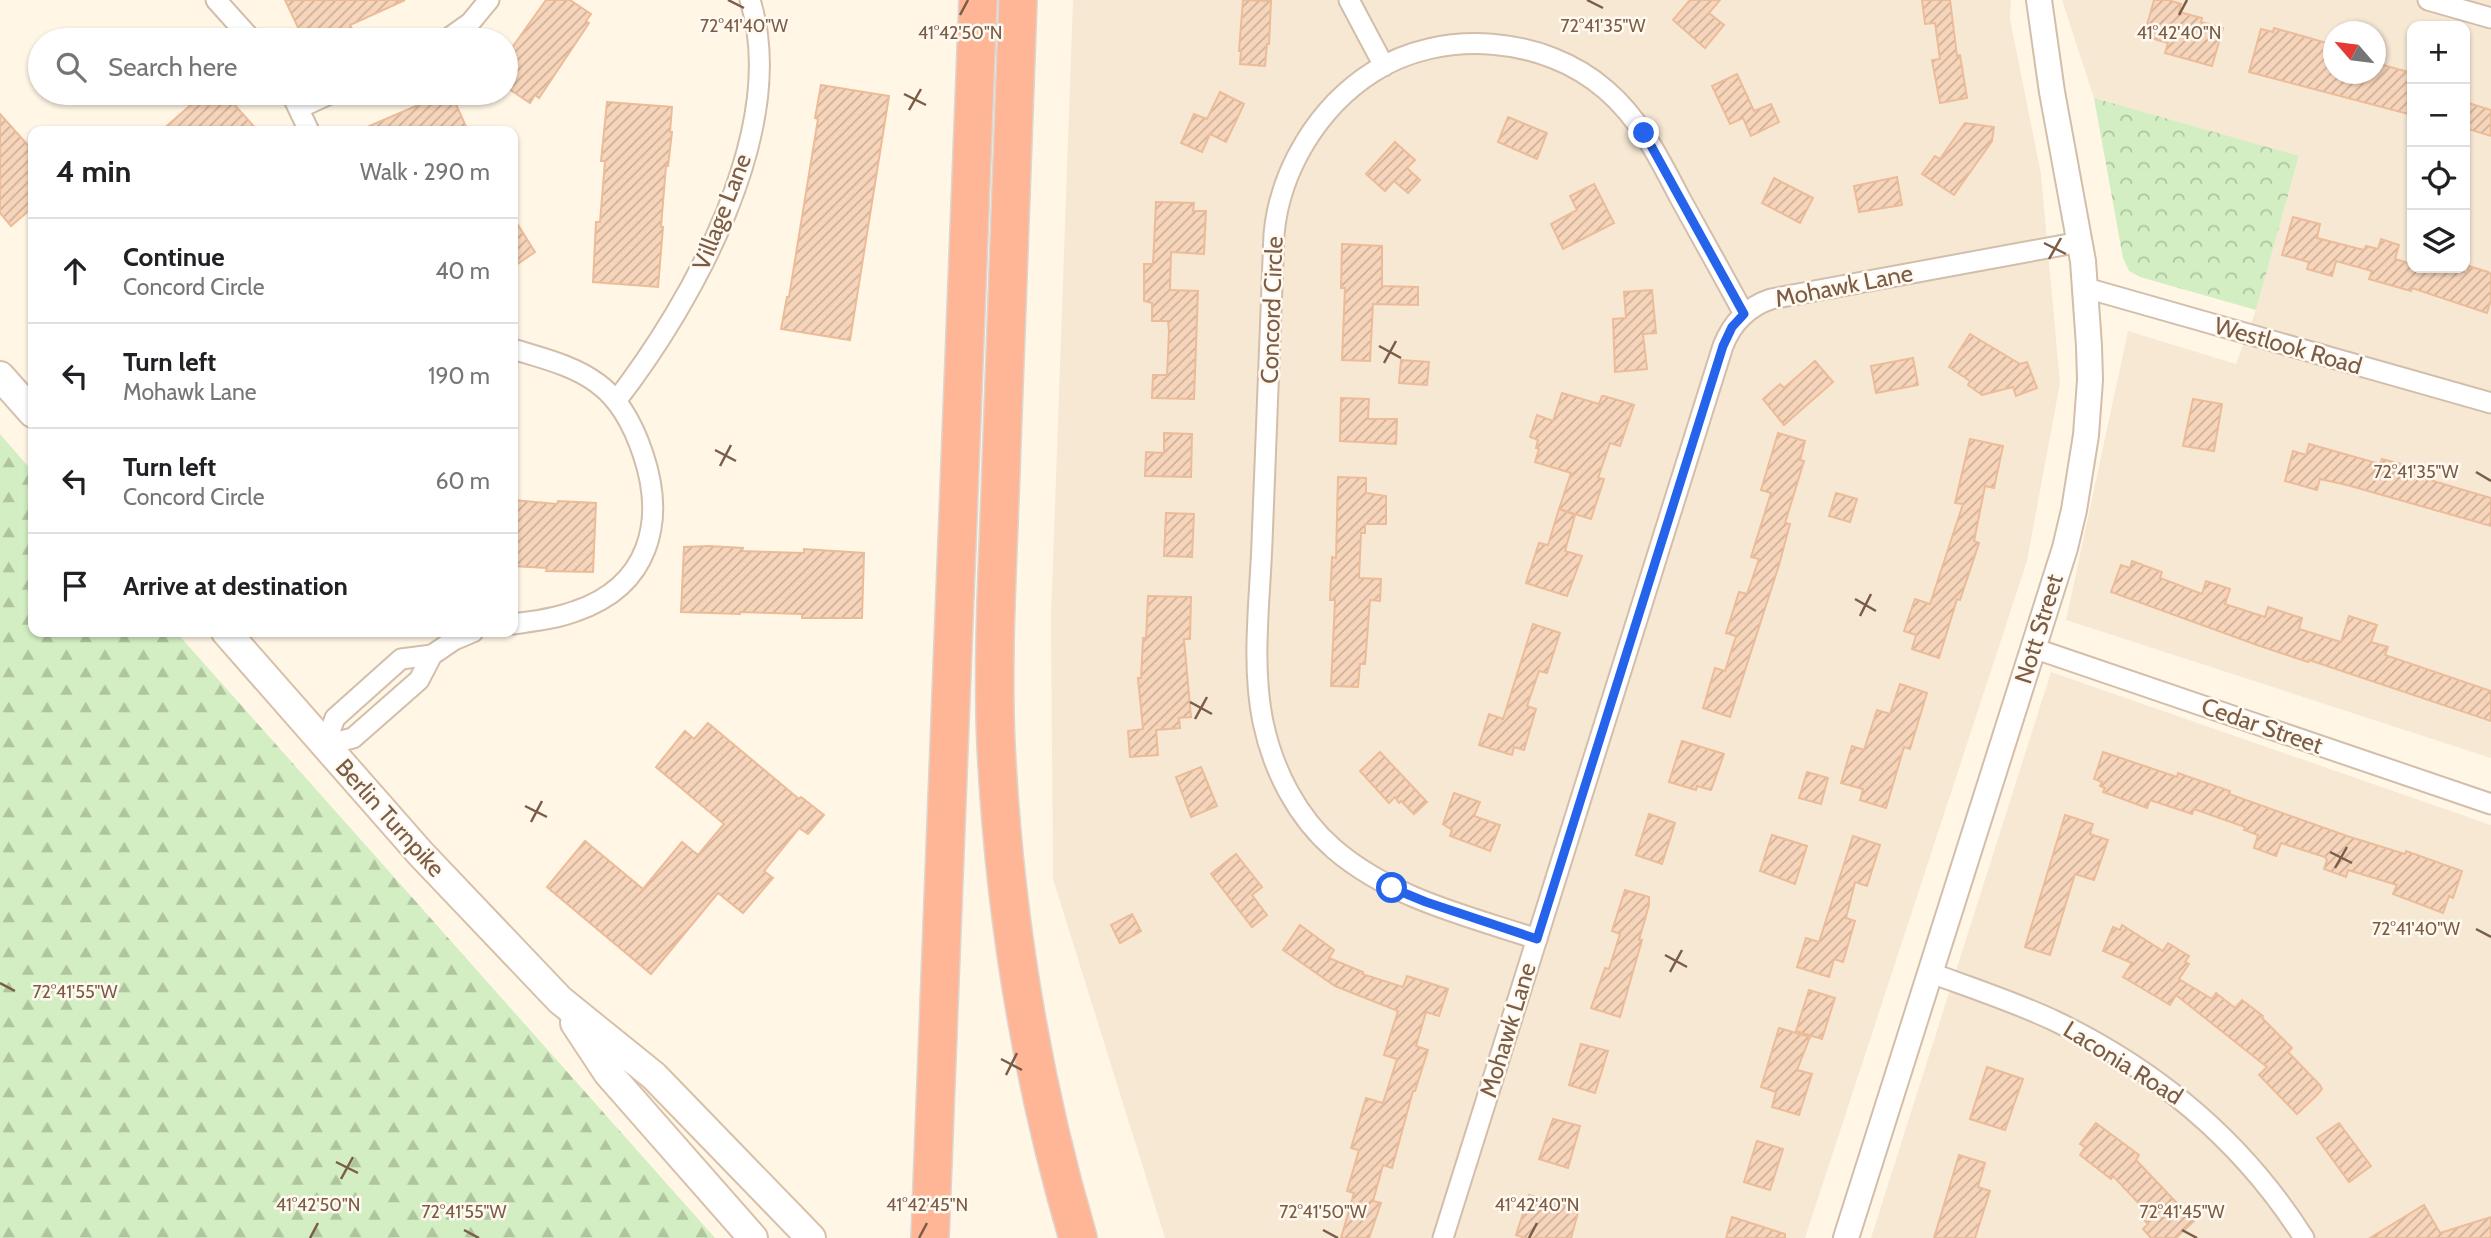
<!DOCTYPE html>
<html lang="en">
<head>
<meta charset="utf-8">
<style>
  :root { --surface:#fff; --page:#f2f2f2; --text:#202124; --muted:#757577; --line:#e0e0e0 }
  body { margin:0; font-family:Cabin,sans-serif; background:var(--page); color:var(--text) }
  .controls { position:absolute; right:21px; top:21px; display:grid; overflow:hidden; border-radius:14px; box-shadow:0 2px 5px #0004 }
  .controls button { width:63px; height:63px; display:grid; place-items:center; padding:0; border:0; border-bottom:2px solid var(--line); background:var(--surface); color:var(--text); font:35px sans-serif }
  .compass { position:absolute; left:2323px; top:21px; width:63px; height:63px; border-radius:50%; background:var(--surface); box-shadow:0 2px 5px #0004; rotate:298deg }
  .stop { position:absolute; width:21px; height:21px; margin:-16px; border:5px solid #2563eb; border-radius:50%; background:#fff }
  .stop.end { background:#2563eb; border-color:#fff; box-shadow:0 2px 7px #0008 }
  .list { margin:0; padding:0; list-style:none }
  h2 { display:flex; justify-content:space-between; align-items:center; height:91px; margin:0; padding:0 28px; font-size:30px }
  h2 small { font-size:23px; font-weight:400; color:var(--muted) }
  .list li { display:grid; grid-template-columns:46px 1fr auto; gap:21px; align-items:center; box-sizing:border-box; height:105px; padding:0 28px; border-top:2px solid var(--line) }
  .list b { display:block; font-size:26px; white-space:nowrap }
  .list p { margin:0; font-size:23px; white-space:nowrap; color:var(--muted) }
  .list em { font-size:23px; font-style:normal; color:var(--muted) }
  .icon { flex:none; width:38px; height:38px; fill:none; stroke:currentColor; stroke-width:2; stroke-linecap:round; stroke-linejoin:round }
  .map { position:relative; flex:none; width:2491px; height:1238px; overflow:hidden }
  .search { position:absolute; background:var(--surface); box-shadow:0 2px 5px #0004; left:28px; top:28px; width:490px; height:77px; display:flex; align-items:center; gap:18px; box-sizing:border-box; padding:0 24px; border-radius:38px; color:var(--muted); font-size:26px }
  .panel { position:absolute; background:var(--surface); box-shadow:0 2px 5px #0004; left:28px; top:126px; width:490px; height:511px; border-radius:14px }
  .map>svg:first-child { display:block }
  .residential { fill:#f7e8d4; fill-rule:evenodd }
  .forest { fill:url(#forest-firs) }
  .park { fill:url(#park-crowns) }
  .building { fill:url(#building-hatch); stroke:#ecbc99; stroke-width:2 }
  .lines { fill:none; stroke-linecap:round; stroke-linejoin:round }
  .minor-casing { stroke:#d2beaa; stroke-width:23 }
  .tertiary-casing { stroke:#d2beaa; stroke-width:28 }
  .secondary-casing { stroke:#d8c0a9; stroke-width:32 }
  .motorway-casing { stroke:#ddd5cf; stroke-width:40 }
  .minor { stroke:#fff; stroke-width:19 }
  .tertiary { stroke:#fff; stroke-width:24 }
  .secondary { stroke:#fff; stroke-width:28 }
  .motorway { stroke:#ffb697; stroke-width:37 }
  .route { stroke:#2563eb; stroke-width:9 }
  .ticks { fill:none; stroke:#7b5c47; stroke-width:2.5 }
  .labels { text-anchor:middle; stroke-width:5; stroke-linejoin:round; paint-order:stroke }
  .street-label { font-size:24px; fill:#7b5c47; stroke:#fff9ef }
  .ticks-label { font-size:18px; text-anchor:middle; fill:#7b5c47; stroke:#fff9ef; stroke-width:5; stroke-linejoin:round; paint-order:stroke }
</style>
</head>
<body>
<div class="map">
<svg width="2491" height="1238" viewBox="0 0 2491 1238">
  <defs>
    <pattern id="forest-firs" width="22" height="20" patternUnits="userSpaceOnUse" patternTransform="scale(1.75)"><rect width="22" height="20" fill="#d2eec2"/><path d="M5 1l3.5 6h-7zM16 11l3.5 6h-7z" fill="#afc49f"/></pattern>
    <pattern id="park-crowns" width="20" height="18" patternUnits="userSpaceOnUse" patternTransform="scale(1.75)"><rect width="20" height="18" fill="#d2eec2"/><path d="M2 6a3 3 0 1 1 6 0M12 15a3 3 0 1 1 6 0" fill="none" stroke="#afc49f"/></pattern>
    <pattern id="building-hatch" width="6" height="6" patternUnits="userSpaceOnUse" patternTransform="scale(1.75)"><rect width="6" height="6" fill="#f7d5bb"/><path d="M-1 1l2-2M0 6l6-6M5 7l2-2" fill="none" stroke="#cdb09a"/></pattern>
  </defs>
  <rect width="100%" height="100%" fill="#fff6e6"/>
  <g class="residential">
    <polygon points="1073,0 2011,0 2010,19 2041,174 2060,383 2027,561 1805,1238 1165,1238 1053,879 1051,618"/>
    <path d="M2062,0H2491V758L2066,620L2128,331L2236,364L2256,310L2299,157L2094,98ZM2412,26H2465V268H2412ZM2334,32H2376V74H2334Z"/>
    <polygon points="2051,672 2491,825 2491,1238 1871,1238"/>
  </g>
  <polygon class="forest" points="0,434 33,472 33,632 176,632 715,1238 0,1238"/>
  <polygon class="park" points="2094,98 2299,156 2256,310 2140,277 2129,271 2123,258"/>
  <g class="building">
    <polygon points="285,0 405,0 350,25 352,29 334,37 332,34 318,40 304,40"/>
    <polygon points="546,0 570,0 591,14 586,21 589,23 539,98 535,95 530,103 506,87 506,56"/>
    <polygon points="1243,0 1271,1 1269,44 1267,44 1265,66 1240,64 1241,51 1239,51"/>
    <polygon points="1690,0 1720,0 1709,13 1724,25 1705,48 1673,20"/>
    <polygon points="1922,0 1950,0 1957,56 1960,55 1967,98 1940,103 1932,60 1940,59 1935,23 1925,24"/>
    <polygon points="2154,0 2168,0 2181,4 2179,12 2202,18 2201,22 2223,28 2212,66 2165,53 2168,43 2144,36"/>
    <polygon points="2274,28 2334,45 2334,74 2376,74 2376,63 2412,73 2412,115 2249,72 2261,29 2273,32"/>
    <polygon points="1737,74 1754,111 1771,104 1779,122 1751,136 1743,118 1730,124 1712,86"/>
    <polygon points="821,85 889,96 850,340 781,329 787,297 789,297 818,119 815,118"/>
    <polygon points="1220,92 1244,104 1226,142 1210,134 1202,152 1181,143 1194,114 1207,119"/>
    <polygon points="224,93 258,131 161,131 200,97 208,106"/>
    <polygon points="446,93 451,93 468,131 358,131"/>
    <polygon points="607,102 672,107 670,132 672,132 668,166 666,166 661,227 663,227 658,287 593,282 596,222 600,222 605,161 601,161"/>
    <polygon points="2465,102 2491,110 2491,136 2465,128"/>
    <polygon points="0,114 33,151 33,207 11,226 0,213"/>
    <polygon points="1508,117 1547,133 1537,159 1498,142"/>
    <polygon points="1965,123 1994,127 1992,141 1954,195 1922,174 1935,156 1940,159"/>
    <polygon points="1395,142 1415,160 1407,168 1420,180 1408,193 1394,181 1385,191 1366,174"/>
    <polygon points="1897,177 1902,205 1859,212 1854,186"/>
    <polygon points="1774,178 1813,198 1800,223 1762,203"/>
    <polygon points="1594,184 1614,223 1563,249 1551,224 1577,210 1570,196"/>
    <polygon points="1156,202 1194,203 1193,211 1206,211 1204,254 1171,252 1170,290 1198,291 1194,399 1152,398 1153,375 1167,375 1169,332 1168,321 1152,321 1152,303 1144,301 1144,264 1153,264"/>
    <polygon points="513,217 535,252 513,267"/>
    <polygon points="2293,217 2320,224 2317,238 2364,250 2366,246 2378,249 2381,239 2399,245 2395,259 2412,264 2412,268 2451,268 2467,273 2469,266 2488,272 2491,274 2491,299 2487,313 2412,288 2411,291 2369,279 2372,271 2336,261 2332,276 2307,269 2309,262 2282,255"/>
    <polygon points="1342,244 1382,246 1382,286 1418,287 1418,305 1373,304 1370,361 1342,360 1345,288 1341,288"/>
    <polygon points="1652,290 1656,333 1643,334 1647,369 1615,372 1613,319 1626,318 1624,292"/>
    <polygon points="1970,334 2020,364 2027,362 2037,388 2016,396 2013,387 1982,395 1968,385 1970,381 1949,367"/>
    <polygon points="1913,358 1918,385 1876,393 1871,366"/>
    <polygon points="1401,360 1429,362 1427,385 1399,383"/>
    <polygon points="1815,361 1833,382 1784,425 1763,399 1780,384 1784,388"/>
    <polygon points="1562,393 1599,404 1602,396 1604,396 1634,405 1620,446 1610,443 1598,478 1604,479 1591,519 1559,509 1571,473 1535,462 1539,449 1536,448 1538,440 1530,437 1537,415 1553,421"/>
    <polygon points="1341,398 1369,399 1368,419 1397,419 1396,444 1340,441"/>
    <polygon points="2193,399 2222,404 2214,451 2183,446"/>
    <polygon points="1164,433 1192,434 1191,477 1145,476 1146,452 1164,453"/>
    <polygon points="1778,433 1805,441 1800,460 1804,461 1785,523 1790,524 1779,565 1730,717 1703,708 1715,668 1725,671 1736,636 1726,633 1739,592 1747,594 1759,559 1751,557 1771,493 1761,490"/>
    <polygon points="1970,439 2003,446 1994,488 1985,486 1974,541 1979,543 1960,600 1957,599 1939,658 1912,649 1916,635 1904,631 1915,599 1930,604 1963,504 1955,503"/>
    <polygon points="2309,444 2380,464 2382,459 2408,466 2406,473 2491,498 2491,526 2347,485 2320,479 2317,490 2285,481 2293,451 2306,455"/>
    <polygon points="1338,477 1366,478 1366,493 1386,496 1386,524 1365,524 1365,533 1361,533 1359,578 1381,579 1380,601 1370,600 1365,664 1360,664 1358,687 1331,686 1335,600 1330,600 1332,557 1336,558"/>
    <polygon points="1836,493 1857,499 1850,522 1829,516"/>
    <polygon points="513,500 557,504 558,501 596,503 593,572 546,571 547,568 513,566"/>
    <polygon points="1559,509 1575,515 1565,551 1582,556 1567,596 1526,583 1539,543 1548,545"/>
    <polygon points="1166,513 1194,514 1192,557 1164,556"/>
    <polygon points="709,546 743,548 742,551 804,553 804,549 864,553 862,618 802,618 802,614 740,612 740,614 681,612 684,547"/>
    <polygon points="2132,561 2162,572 2160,578 2202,594 2206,581 2230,589 2225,604 2265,617 2268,607 2292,615 2302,618 2299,629 2341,642 2349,616 2377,625 2371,642 2388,647 2385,655 2491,691 2491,721 2309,660 2308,662 2257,645 2111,592 2121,565 2130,568"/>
    <polygon points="1148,596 1191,597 1190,639 1184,639 1191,717 1179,718 1180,728 1156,730 1158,755 1130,757 1128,731 1143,729 1138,678 1141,678 1143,638 1146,638"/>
    <polygon points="1533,624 1560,633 1547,673 1539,671 1527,706 1536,709 1524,750 1514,747 1512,755 1479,745 1489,714 1503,719"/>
    <polygon points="1900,684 1927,693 1910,749 1904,747 1886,808 1860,800 1863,789 1841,783 1852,746 1864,750 1877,710 1890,714"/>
    <polygon points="708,723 799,799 801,797 824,815 808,834 799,828 764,871 773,878 743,913 718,893 651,974 547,887 585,841 643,889 682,842 698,855 724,824 656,767 685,731 694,739"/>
    <polygon points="1682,741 1724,754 1711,790 1697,786 1696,790 1669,782"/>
    <polygon points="1380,752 1427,802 1414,814 1401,801 1399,803 1395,797 1389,803 1360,771"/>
    <polygon points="2103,752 2177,777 2178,773 2230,791 2229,794 2347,836 2405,854 2406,851 2462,871 2453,898 2449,896 2443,913 2393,894 2397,885 2348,870 2346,877 2324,869 2327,860 2325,857 2281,843 2276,856 2254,848 2258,835 2244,830 2245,827 2194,809 2192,814 2150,800 2147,808 2103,792 2105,788 2100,786 2102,782 2094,779"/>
    <polygon points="1201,767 1217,806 1191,817 1176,777"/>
    <polygon points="1807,772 1828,778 1821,804 1799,798"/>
    <polygon points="1454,793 1480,802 1474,816 1500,825 1490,851 1450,836 1452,830 1443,824"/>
    <polygon points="1649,814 1675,823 1662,864 1636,855"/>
    <polygon points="2065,815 2093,824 2090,834 2108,840 2094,880 2075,874 2050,955 2025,947"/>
    <polygon points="1772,835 1807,846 1795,884 1760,871"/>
    <polygon points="1853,836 1880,845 1867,886 1855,882 1846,918 1855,921 1843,962 1834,959 1829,977 1797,967 1806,938 1819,942"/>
    <polygon points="1236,854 1262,887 1252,895 1267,915 1252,927 1211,874"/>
    <polygon points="1625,890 1649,897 1649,905 1639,940 1642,940 1620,1017 1591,1008 1605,968 1609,969 1620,934 1612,931"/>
    <polygon points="1132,914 1141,931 1120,943 1111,925"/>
    <polygon points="1300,925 1334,950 1329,958 1363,972 1362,974 1403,987 1407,976 1448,989 1439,1016 1426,1012 1416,1046 1428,1050 1415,1091 1413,1091 1392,1168 1383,1165 1373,1201 1381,1203 1369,1238 1341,1238 1354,1193 1347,1191 1359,1150 1351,1148 1366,1098 1383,1103 1397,1059 1384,1055 1398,1011 1335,986 1283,950"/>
    <polygon points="2122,925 2163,951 2168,943 2189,956 2185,962 2189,964 2179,979 2212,999 2216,993 2235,1008 2242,1000 2263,1016 2262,1018 2292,1048 2288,1052 2320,1085 2322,1089 2316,1096 2297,1114 2259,1075 2267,1067 2176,995 2170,1005 2123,977 2132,963 2103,951 2113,927 2120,930"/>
    <polygon points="1809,990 1835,998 1822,1039 1796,1031"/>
    <polygon points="1779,1028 1810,1037 1797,1070 1812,1074 1799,1115 1772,1107 1776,1092 1761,1087"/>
    <polygon points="1581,1044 1608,1051 1595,1093 1569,1085"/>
    <polygon points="1987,1067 2023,1079 2005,1130 1970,1119"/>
    <polygon points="1553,1119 1580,1126 1568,1168 1539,1159"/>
    <polygon points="2096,1123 2139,1155 2136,1160 2194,1221 2176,1238 2151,1238 2143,1229 2148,1224 2143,1219 2148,1213 2113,1176 2111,1179 2080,1155 2085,1147 2080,1144"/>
    <polygon points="2339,1123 2371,1166 2349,1182 2317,1138"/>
    <polygon points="1757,1141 1783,1149 1770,1190 1744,1182"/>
    <polygon points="1959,1155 1985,1163 1978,1187 1990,1191 1975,1238 1934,1238"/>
    <polygon points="1529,1195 1579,1209 1571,1238 1525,1238 1516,1235"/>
    <polygon points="2424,1205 2440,1233 2491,1217 2491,1238 2370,1238"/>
    <polygon points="1732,1217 1785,1234 1785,1238 1726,1238"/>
  </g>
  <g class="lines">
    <g class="minor-casing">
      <g id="minor">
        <polyline points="216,0 252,40"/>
        <polyline points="1349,0 1384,66"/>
        <polyline points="2428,0 2491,18"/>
        <polyline points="446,40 470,23 489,0"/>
        <polyline points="291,93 309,131"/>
        <polyline points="299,108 332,93"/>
        <polyline points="2086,288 2491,403"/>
        <path d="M513,349C541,358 573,365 597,383C621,400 634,427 643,454C666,522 649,586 576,611C555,619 534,621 513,624"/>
        <path d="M616,401C692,303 790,128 750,0"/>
        <polyline points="2033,648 2491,804"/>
        <polyline points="325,745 353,738 419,680 432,655 454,640 473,632"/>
        <polyline points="325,745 335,718 401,659 432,655"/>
        <path d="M1537,939C1467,916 1391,898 1334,849C1297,817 1273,770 1263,722C1251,664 1260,600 1262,542C1266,439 1270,337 1274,234C1280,170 1318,107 1373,72C1441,28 1545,36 1606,90C1640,119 1659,158 1680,198C1701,236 1723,275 1744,314"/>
        <path d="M1931,973C1972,988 2015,1002 2055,1021C2157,1070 2243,1142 2304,1238"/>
        <path d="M1443,1238L1723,346C1732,323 1747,307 1771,299L2080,242"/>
      </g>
    </g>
    <g class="tertiary-casing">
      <polyline id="tertiary" points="1846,1238 2065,548 2074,510 2086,435 2090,380 2089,346 2083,261 2052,92 2039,0"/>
    </g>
    <g class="secondary-casing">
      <g id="secondary">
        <polyline points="0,376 33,413"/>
        <polyline points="226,632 421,854 560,1000 654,1076 811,1238"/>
        <polyline points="575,1023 608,1073 753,1238"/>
      </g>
    </g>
    <g class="motorway-casing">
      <g id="motorway">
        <path d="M1018,0C1013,156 1006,313 1001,469C998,561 992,653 996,745C1004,911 1031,1078 1078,1238"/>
        <polyline points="930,1238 978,0"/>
      </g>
    </g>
    <use href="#minor" class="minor"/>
    <use href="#tertiary" class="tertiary"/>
    <use href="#secondary" class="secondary"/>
    <use href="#motorway" class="motorway"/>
  </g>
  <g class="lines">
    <polyline class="route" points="1392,888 1426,902 1537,939 1723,346 1732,327 1744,314 1644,133"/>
  </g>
  <path class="ticks" d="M728,0L744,8M1587,0L1603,8M960,15L968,0M2179,15L2187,0M904,94L926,105M909,110L921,89M2044,243L2066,254M2049,259L2061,238M1379,346L1401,358M1384,363L1396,341M715,450L736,461M720,466L731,445M2476,472L2491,481M1855,599L1876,611M1860,616L1871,594M1190,702L1212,714M1195,719L1207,697M525,806L547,817M531,822L542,801M2330,852L2352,863M2335,868L2347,847M2476,929L2491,937M1665,955L1687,967M1670,972L1682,950M0,983L15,991M1001,1059L1022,1070M1006,1075L1017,1053M336,1162L358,1173M341,1179L353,1157M464,1230L479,1238M1323,1230L1338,1238M2182,1230L2197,1238M310,1238L318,1223M919,1238L927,1223M1529,1238L1537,1223"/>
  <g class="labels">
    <g class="street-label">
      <text transform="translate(722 212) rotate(-69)" y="8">Village Lane</text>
      <text transform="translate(1844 286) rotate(-11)" y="8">Mohawk Lane</text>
      <text transform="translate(1272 310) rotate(-88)" y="8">Concord Circle</text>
      <text transform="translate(2288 346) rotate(16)" y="8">Westlook Road</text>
      <text transform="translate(2039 629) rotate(-73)" y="8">Nott Street</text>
      <text transform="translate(2262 726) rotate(19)" y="8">Cedar Street</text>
      <text transform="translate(390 818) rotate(48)" y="8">Berlin Turnpike</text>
      <text transform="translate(1508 1030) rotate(-73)" y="8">Mohawk Lane</text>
      <text transform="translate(2123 1063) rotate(32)" y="8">Laconia Road</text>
    </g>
  </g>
  <g class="ticks-label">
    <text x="744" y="32">72°41'40"W</text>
    <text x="1603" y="32">72°41'35"W</text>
    <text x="960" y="39">41°42'50"N</text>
    <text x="2179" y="39">41°42'40"N</text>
    <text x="2416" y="478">72°41'35"W</text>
    <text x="2416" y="935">72°41'40"W</text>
    <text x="75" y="998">72°41'55"W</text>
    <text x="318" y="1211">41°42'50"N</text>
    <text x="927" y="1211">41°42'45"N</text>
    <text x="1537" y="1211">41°42'40"N</text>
    <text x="464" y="1218">72°41'55"W</text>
    <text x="1323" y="1218">72°41'50"W</text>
    <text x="2182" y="1218">72°41'45"W</text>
  </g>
</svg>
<div class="controls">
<button>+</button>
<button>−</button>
<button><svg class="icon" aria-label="locate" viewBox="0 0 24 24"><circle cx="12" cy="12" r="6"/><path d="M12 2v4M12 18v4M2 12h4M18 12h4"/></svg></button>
<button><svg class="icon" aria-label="layers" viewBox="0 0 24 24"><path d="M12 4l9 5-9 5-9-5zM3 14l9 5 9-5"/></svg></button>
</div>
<svg class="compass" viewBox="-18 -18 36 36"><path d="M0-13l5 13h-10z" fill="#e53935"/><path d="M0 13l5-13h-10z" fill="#757577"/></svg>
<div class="stop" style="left:1392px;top:888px"></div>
<div class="stop end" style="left:1644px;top:133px"></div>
<div class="search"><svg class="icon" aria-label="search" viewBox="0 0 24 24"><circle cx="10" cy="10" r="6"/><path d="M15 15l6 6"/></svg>Search here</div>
<section class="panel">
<h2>4 min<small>Walk · 290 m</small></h2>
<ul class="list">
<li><svg class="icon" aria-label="ahead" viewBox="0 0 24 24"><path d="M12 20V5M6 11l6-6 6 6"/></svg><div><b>Continue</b><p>Concord Circle</p></div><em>40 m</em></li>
<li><svg class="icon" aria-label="left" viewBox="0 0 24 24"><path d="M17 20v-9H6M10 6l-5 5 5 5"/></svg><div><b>Turn left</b><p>Mohawk Lane</p></div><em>190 m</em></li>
<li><svg class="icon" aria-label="left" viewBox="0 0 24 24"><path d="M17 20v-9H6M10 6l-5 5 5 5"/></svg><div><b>Turn left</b><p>Concord Circle</p></div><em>60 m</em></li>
<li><svg class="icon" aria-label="arrive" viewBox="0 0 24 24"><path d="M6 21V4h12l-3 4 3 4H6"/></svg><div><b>Arrive at destination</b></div></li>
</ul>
</section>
</div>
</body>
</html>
